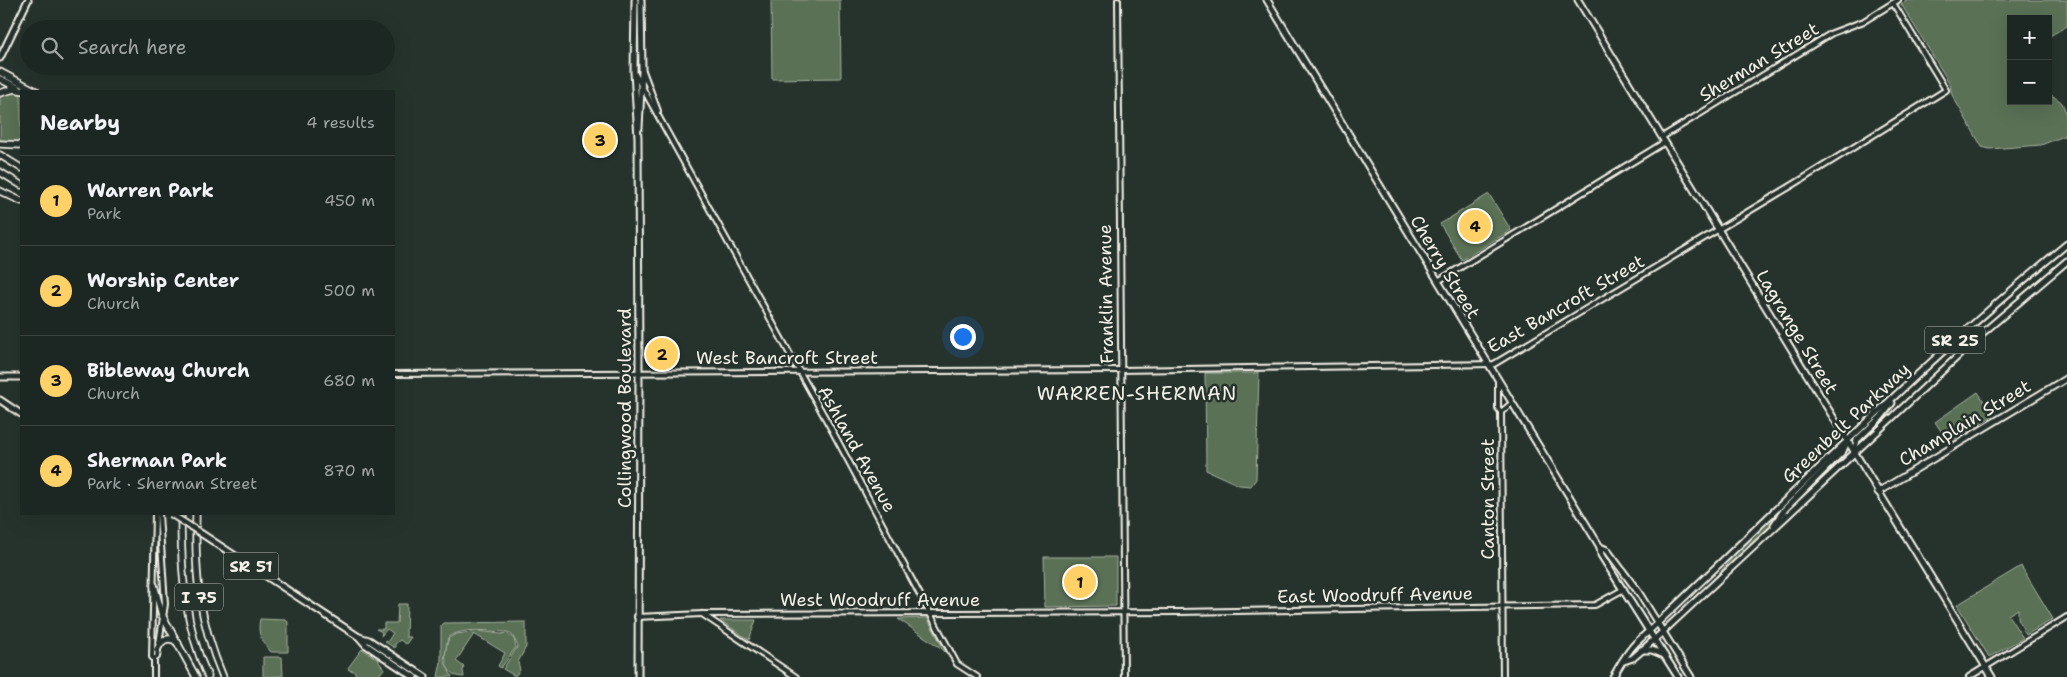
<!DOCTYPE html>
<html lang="en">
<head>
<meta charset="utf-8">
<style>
  :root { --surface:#1c2622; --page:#252e2a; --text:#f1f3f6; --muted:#a0a5a5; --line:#3a4340; --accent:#ffd166 }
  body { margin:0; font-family:"Shantell Sans",sans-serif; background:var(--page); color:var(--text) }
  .controls { position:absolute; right:15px; top:15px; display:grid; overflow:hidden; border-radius:0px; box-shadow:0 5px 20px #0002 }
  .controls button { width:45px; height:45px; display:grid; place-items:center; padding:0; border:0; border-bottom:1px solid var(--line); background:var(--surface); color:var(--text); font:25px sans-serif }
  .you { position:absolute; left:962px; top:336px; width:18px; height:18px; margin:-12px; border:4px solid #fff; border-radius:50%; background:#1a73e8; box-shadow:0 0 0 8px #1a73e833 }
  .badge { display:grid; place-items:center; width:32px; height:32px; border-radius:50%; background:var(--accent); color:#111; font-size:16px; font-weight:700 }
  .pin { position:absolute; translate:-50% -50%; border:2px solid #fff; box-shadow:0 1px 5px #0006 }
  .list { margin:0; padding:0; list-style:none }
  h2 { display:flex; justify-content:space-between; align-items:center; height:65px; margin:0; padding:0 20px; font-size:21px }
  h2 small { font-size:16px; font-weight:400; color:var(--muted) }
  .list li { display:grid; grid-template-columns:32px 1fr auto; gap:15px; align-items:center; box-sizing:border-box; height:90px; padding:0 20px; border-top:1px solid var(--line) }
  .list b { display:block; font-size:19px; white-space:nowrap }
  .list p { margin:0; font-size:16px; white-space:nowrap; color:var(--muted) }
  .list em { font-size:16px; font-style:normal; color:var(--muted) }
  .icon { flex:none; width:28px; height:28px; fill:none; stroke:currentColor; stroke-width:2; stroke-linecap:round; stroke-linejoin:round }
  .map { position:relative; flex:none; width:2067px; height:677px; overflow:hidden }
  .search { position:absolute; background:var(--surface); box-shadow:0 5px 20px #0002; left:20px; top:20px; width:375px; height:55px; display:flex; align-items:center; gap:12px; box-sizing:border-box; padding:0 18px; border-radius:28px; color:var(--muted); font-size:19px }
  .panel { position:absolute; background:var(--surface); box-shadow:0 5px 20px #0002; left:20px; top:90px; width:375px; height:425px; border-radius:0px }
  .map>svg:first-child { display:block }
  .green { fill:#5a7156; stroke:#a7b19f }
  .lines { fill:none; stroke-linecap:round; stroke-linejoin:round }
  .minor-casing { stroke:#f4f1e8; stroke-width:8 }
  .major-casing { stroke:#f4f1e8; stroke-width:9 }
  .highway-casing { stroke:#f4f1e8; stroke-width:9 }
  .minor { stroke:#26332d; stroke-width:4 }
  .major { stroke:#26332d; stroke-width:5 }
  .highway { stroke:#26332d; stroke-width:5.5 }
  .major-bridge-casing { stroke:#f4f1e8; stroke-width:9; stroke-linecap:butt }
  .major-bridge { stroke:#26332d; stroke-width:5 }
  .labels { text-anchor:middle; stroke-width:5; stroke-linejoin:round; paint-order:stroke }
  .shield { fill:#26332d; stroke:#b6b8b0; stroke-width:1 }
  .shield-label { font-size:16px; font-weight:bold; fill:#f4f1e8 }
  .street-label { font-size:18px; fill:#f4f1e8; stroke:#26332d }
  .neighbourhood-label { font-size:19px; letter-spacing:1px; fill:#f4f1e8; stroke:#26332d }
</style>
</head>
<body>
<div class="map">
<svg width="2067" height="677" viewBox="0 0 2067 677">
  <rect width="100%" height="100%" fill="#26332d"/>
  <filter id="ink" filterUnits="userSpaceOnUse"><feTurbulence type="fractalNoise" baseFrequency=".02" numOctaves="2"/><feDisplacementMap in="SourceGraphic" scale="10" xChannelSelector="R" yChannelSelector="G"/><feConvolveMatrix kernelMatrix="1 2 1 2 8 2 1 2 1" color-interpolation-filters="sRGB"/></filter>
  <g filter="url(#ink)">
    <g class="green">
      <polygon points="771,0 840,0 841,78 772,79"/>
      <path d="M1908,0H2067V26L2048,37V19H2011V101H2048V93C2052,96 2059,99 2062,103C2067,111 2067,128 2064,136L2041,145L1990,149L1982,147L1952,95L1950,84L1901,4Z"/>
      <polygon points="11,91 21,93 21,143 0,141 0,95"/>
      <polygon points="1489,194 1511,230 1462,260 1440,224"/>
      <polygon points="1205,373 1259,373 1256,479 1251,486 1239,485 1206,470"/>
      <polygon points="1978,392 1993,416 1949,443 1935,422"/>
      <polygon points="1813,476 1768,529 1703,591 1727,564 1734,555"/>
      <polygon points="1044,557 1116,557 1116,606 1045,607"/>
      <polygon points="2021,566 2053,619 2026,635 2018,619 2018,609 2008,615 2023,638 1989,657 1957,605"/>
      <polygon points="398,604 407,604 406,637 411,637 406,644 400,640 395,644 395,648 385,642 388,641 393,633 387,629 381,636 382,632 376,629 384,629 384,623 397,623"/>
      <polygon points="927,618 944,649 947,654 941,648 898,619"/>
      <path d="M260,619L286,620L288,622V652H271C261,641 257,634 260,619Z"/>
      <polygon points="720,620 756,620 749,640"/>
      <path d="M526,622V647L518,662L520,670L515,676L503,669L518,646L512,635L508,632C488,632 467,626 448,637L444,660L452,677H438L441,662V626L444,623Z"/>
      <path d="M479,631L501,634L507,633L514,639L516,647L501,668L498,666L505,653L474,634L456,661L464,667L463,671L464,677C443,677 443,654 449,638L456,634Z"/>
      <polygon points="362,649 379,660 379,662 384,669 377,677 357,677 354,671 349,670 348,668"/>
      <polygon points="263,657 282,657 283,676 263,677"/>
    </g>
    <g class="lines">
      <g class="minor-casing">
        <g id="minor">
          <polyline points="1118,0 1124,677"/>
          <polyline points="643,71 658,111"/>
          <polyline points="635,74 833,432 957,664 977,677"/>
          <polyline points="1662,137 1832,33 1864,21 1898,0"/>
          <polyline points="1438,281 1665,142"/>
          <polyline points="394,374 1121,370 1494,364 1796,183 1946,90 1893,3"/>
          <polyline points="1498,381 1498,408 1501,412 1503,677"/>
          <polyline points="1501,412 1512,403"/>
          <polyline points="702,614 796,677"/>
          <polyline points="637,617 702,614 1179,612 1595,605 1624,589"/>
          <polyline points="154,659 157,657 165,604 159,514"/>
          <polyline points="154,677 154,659 152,657 155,514"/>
          <polyline points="1969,677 2067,617"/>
        </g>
      </g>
      <g class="major-casing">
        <g id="major">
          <polyline points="635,0 634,72 638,138 639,367 638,677"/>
          <polyline points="1267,0 1600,547 1601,555 1678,677"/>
          <polyline points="1578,0 1992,677"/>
          <polyline points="0,58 28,0"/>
          <polyline points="639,128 642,70 641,0"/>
          <polyline points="0,377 21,377"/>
          <polyline points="0,400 21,414"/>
          <polyline points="1854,452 1857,440 1881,417 1892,403"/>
          <polyline points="1878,492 2067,378"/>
          <polyline points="1774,525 1785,509 1843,451 1847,442"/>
          <polyline points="202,534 359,637 369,640 425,677"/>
          <polyline points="1600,547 1607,550 1639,593 1691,677"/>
          <polyline points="359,637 366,645 414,677"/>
          <polyline points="1641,650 1652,650 1664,655"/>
          <polyline points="1624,661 1633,658 1655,639 1986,330 2067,261"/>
          <path d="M1613,677C1620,665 1626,653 1636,643C1779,510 1915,368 2067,244"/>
        </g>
      </g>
      <g class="highway-casing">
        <g id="highway">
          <polyline points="0,72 36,91"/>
          <polyline points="0,79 18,88"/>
          <polyline points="0,93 14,89 25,91"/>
          <polyline points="0,144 21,145"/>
          <polyline points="0,155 21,168"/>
          <polyline points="0,172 21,185"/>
          <polyline points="0,191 21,201"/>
          <path d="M181,514C181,570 184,625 208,677"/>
          <path d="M196,514C195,576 198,618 223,677"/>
          <polyline points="154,585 162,615 196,677"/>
          <path d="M157,650C161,640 169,635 178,643"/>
        </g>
      </g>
      <use href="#minor" class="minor"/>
      <use href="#major" class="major"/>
      <use href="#highway" class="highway"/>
      <g class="major-bridge-casing">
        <polyline id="major-bridge" points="171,514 202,534"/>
      </g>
      <use href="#major-bridge" class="major-bridge"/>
    </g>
  </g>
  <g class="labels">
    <g class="shield">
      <rect x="1925" y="326.5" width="60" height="27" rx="4"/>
      <rect x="223.5" y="552.5" width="55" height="27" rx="4"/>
      <rect x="175" y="583.5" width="48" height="27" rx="4"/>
    </g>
    <g class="shield-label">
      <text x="1955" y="346">SR 25</text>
      <text x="251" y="572">SR 51</text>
      <text x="199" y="603">I 75</text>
    </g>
    <g class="street-label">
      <text transform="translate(1759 62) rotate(-31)" y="6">Sherman Street</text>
      <text transform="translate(1445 267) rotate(59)" y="6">Cherry Street</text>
      <text transform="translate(1106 294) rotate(-91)" y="6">Franklin Avenue</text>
      <text transform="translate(1566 304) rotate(-30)" y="6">East Bancroft Street</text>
      <text transform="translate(1797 332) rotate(59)" y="6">Lagrange Street</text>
      <text x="787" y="364">West Bancroft Street</text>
      <text transform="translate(625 408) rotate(-90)" y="6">Collingwood Boulevard</text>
      <text transform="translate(1846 423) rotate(-43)" y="6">Greenbelt Parkway</text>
      <text transform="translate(1965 423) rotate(-31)" y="6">Champlain Street</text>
      <text transform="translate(857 449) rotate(61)" y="6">Ashland Avenue</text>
      <text transform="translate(1488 499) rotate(-90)" y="6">Canton Street</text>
      <text transform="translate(1375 595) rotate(-1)" y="6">East Woodruff Avenue</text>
      <text x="880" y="606">West Woodruff Avenue</text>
    </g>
    <g class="neighbourhood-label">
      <text x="1137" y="400">WARREN-SHERMAN</text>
    </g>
  </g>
</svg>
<div class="controls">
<button>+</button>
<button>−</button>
</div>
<div class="you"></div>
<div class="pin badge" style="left:1080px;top:582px">1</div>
<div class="pin badge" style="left:662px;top:354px">2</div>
<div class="pin badge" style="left:600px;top:140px">3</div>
<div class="pin badge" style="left:1475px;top:226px">4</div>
<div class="search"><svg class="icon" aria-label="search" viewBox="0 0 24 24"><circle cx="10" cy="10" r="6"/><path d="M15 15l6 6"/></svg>Search here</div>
<section class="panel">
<h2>Nearby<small>4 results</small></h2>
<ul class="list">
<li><span class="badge">1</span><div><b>Warren Park</b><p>Park</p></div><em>450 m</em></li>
<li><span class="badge">2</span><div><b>Worship Center</b><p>Church</p></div><em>500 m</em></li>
<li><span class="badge">3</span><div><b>Bibleway Church</b><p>Church</p></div><em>680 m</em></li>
<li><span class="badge">4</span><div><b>Sherman Park</b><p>Park · Sherman Street</p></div><em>870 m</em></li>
</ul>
</section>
</div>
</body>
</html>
